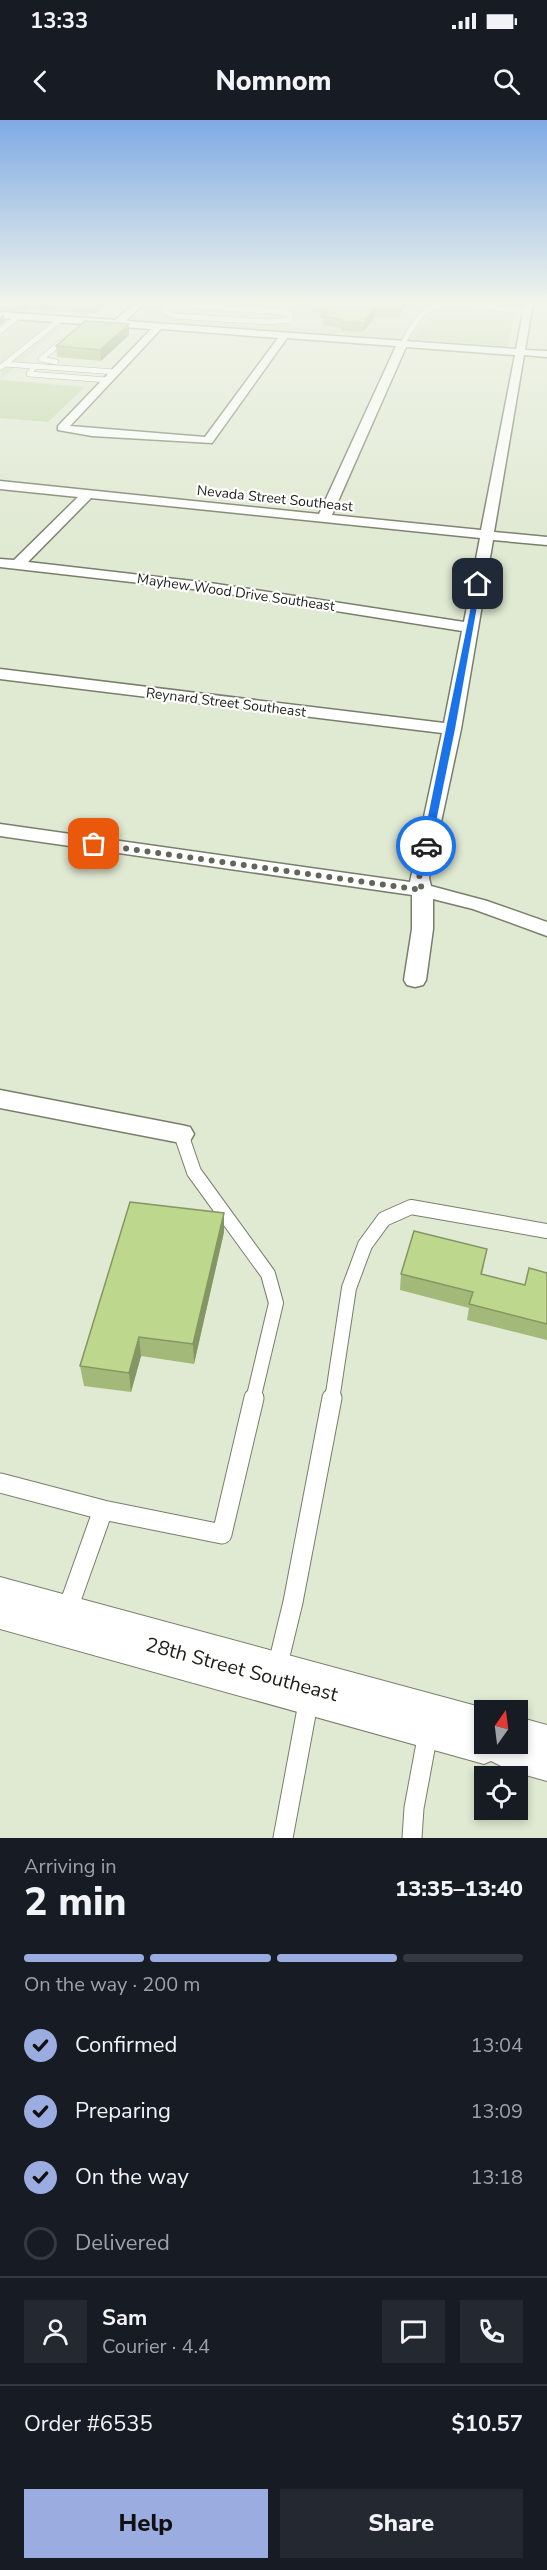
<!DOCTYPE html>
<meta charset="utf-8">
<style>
:root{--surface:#171b24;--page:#242831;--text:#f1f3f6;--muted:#9ea1a6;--line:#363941;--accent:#9bace0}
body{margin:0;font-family:"Nunito Sans",sans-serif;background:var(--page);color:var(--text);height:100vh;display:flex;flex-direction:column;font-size:22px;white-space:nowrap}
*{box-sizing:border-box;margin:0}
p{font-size:20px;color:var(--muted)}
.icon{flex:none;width:33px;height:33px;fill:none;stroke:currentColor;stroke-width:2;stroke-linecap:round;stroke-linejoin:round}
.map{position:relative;height:1718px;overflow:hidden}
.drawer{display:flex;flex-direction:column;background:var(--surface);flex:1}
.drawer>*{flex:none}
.needle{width:39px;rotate:14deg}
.fabs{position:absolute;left:474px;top:1580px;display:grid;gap:12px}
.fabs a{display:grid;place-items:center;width:54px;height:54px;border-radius:0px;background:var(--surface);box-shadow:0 3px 9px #0003;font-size:30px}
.pin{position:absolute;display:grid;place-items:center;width:51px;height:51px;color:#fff;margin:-26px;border-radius:12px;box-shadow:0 3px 9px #0006}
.courier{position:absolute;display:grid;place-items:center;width:60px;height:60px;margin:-30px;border:4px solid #1a73e8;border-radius:50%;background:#fff;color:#222;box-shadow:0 2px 8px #0007}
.summary em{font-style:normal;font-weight:800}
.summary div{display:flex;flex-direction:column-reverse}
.summary{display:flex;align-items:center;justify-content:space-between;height:102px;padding:0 24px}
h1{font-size:39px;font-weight:800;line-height:45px}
.bar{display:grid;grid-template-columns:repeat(4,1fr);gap:9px 6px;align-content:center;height:72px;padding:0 24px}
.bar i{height:8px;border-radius:4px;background:var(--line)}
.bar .selected{background:var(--accent)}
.bar p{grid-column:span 4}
.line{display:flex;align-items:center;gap:15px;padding:0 24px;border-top:2px solid var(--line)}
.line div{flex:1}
.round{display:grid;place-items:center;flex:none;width:63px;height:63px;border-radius:0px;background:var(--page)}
ol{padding:0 24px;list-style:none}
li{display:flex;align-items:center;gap:18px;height:66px}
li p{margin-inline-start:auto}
li .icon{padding:6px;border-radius:50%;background:var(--accent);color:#111;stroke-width:4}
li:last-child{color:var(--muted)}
li i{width:33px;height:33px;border:3px solid var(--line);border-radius:50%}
.primary-button{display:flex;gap:12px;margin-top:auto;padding:12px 24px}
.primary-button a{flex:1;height:69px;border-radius:0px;background:var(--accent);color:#111;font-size:24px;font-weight:800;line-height:69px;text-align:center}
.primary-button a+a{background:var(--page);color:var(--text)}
.status{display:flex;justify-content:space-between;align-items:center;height:42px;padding:0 30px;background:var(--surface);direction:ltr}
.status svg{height:16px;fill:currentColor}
header{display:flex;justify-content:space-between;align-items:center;height:78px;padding:0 24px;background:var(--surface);font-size:27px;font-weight:800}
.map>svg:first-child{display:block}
</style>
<div class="status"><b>13:33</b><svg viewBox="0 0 49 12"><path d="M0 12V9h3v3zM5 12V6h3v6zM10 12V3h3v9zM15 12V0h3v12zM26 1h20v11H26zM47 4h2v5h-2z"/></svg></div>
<header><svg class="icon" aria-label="back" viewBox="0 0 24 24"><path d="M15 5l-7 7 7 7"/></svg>Nomnom<svg class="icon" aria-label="search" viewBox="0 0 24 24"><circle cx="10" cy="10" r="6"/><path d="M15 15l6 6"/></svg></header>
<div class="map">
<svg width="547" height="1718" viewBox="0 0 547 1718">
<rect width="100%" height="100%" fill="#e0e9d2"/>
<path fill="#d3dec2" d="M0 182H44L28 193 74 196 1 259Z
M152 182H518L508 226 133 200Z"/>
<path fill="#c6d7ab" d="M442 190 513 193 507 226 414 219 431 194Z
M0 260 85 267 48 302 0 298Z"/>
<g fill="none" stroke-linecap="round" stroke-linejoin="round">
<defs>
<path id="service-far2" d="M141 183 282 192 291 195 289 200 269 202 174 196 164 191 171 185
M0 211 19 196
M402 224C409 214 414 201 424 193 446 177 501 189 527 192
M56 242 41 239 60 223
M4 244 116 252
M35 246 29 254 107 260
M1 247 61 199"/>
<path id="service-far1" d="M181 1014 194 1052 268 1154 276 1183 253 1280
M332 1280 349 1168 365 1125 384 1099 411 1087 547 1111"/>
<path id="service" d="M0 1363 103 1390 222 1414 254 1278
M67 1491 103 1390
M277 1548 293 1482 332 1278
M283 1718 309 1578
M412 1718 414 1688 428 1613"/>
<path id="minor" d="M137 182H146L126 201 516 229 525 182H533L525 230 547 231V237L524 235 494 412 547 417V425L493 420 461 609 429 758 431 766 487 781 547 802V816L473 789 433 779V809L426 860 423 865 415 867 407 865 404 860 412 809V775L0 716V704L410 762 442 613 0 559V549L444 603 462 511 210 471 0 447V439L14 440 78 377 0 369V361L319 394 396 226 287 218 212 323 92 316 58 310V306L151 209 0 198V192L115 200ZM161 209 278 218 205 317 70 306ZM406 227 515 235 481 410 332 395ZM91 378 480 418 464 502 210 463 28 442Z
M0 970 181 1005 190 1007 194 1014 190 1021 181 1023 0 988Z"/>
<path id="primary" d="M0 1457 484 1588 488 1590H484V1623H518V1597L547 1605V1661L511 1651 491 1641 484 1644 0 1509Z"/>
</defs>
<use href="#service-far2" stroke="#777f6b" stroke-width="6"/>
<use href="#service-far1" stroke="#777f6b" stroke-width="16"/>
<use href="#service" stroke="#777f6b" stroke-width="21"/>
<use href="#minor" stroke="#777f6b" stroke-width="3"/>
<use href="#primary" stroke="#777f6b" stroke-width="2"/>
<use href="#service-far2" stroke="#fff" stroke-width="5"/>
<use href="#service-far1" stroke="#fff" stroke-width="14"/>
<use href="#service" stroke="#fff" stroke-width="19"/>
<use href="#minor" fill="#fff" fill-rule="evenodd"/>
<use href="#primary" fill="#fff" fill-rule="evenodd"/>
</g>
<path fill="#a3b979" d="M0 182H109L95 194 28 189 21 191 0 190Z
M313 182H409L398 197H375L363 212 341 211V208L323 205V198H320V192L312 191Z
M129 215 101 241 57 237 56 226Z
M224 1112 194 1244 141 1236 131 1272 84 1266 80 1246Z
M484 1145 482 1154 525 1165 547 1153V1220L467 1200 469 1188 400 1170 401 1154Z"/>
<path fill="#849663" d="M27 182 28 189 21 191 20 184Z
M100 182H109L95 194 94 187Z
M403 182H409L398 197 399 188Z
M376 188 375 197 363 212 364 203Z
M4 194 5 201 0 205V197Z
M129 204V215L101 241 100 230Z
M224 1093V1112L194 1244 193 1224Z
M139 1217 141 1236 131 1272 129 1253Z"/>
<path fill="#bdd78d" stroke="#849663" stroke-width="1.5" d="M0 182H26L20 184 0 183Z
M33 182H100L94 187Z
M313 182H403L399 188H376L364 203 341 202 342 200 323 196 329 190 320 189 327 183Z
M85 201 129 204 100 230 56 226Z
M130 1082 224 1093 193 1224 139 1217 129 1253 80 1246Z
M414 1111 487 1129 481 1154 525 1165 529 1148 547 1153V1204L469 1184 473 1172 401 1154Z"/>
<linearGradient id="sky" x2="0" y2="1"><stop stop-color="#7faae4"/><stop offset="0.43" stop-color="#f1f5eb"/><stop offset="1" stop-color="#f1f5eb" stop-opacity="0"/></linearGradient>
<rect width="547" height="423" fill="url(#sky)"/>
<path fill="#1a73e8" d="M476 462 481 464 455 609 431 726 426 728 422 726Z"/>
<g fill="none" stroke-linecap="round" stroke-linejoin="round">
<path stroke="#616658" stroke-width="6" stroke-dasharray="0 10.8" d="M94 724 422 770 419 758 426 726"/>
</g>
<g text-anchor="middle" stroke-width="4.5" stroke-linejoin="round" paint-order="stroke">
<g font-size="14" fill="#1c1f17" stroke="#fff">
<text transform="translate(275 378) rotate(6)" y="5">Nevada Street Southeast</text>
<text transform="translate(236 472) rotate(8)" y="5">Mayhew Wood Drive Southeast</text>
<text transform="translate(226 582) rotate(7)" y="5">Reynard Street Southeast</text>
</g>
<g font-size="20" fill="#1c1f17" stroke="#fff">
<text transform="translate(242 1549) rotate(15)" y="7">28th Street Southeast</text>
</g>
</g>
</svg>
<div class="fabs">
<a><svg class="needle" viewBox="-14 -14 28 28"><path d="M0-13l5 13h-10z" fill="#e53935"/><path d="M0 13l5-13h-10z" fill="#9ea1a6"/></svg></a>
<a><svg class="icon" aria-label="locate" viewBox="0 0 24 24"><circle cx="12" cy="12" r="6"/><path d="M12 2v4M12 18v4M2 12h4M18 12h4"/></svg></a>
</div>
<div class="pin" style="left:94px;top:724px;background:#ea580c"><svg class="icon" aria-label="bag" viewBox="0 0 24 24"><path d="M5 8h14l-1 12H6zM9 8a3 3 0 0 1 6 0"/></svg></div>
<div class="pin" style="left:478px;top:464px;background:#1f2937"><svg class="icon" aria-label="home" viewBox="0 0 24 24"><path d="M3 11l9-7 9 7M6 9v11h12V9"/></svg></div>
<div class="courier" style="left:426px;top:726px"><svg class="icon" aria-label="car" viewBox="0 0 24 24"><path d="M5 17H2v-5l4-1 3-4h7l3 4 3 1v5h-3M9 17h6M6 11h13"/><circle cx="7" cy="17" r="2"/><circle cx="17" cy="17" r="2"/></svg></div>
</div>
<section class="drawer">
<div class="summary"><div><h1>2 min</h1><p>Arriving in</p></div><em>13:35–13:40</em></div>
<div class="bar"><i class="selected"></i><i class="selected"></i><i class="selected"></i><i></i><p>On the way · 200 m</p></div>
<ol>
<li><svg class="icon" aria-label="check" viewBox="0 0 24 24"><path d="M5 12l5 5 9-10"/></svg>Confirmed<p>13:04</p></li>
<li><svg class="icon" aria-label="check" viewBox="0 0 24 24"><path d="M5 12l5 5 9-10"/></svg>Preparing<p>13:09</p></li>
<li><svg class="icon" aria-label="check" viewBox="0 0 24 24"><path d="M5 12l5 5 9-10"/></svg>On the way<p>13:18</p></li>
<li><i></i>Delivered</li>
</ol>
<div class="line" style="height:108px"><a class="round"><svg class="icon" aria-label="person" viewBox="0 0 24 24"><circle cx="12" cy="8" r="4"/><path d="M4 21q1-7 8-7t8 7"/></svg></a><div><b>Sam</b><p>Courier · 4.4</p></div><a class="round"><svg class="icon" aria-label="chat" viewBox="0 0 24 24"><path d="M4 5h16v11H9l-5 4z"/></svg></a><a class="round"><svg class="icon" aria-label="phone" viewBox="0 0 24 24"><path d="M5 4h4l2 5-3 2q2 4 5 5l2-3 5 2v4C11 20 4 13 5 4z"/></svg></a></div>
<div class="line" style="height:78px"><div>Order #6535</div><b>$10.57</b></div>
<div class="primary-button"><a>Help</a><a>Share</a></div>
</section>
